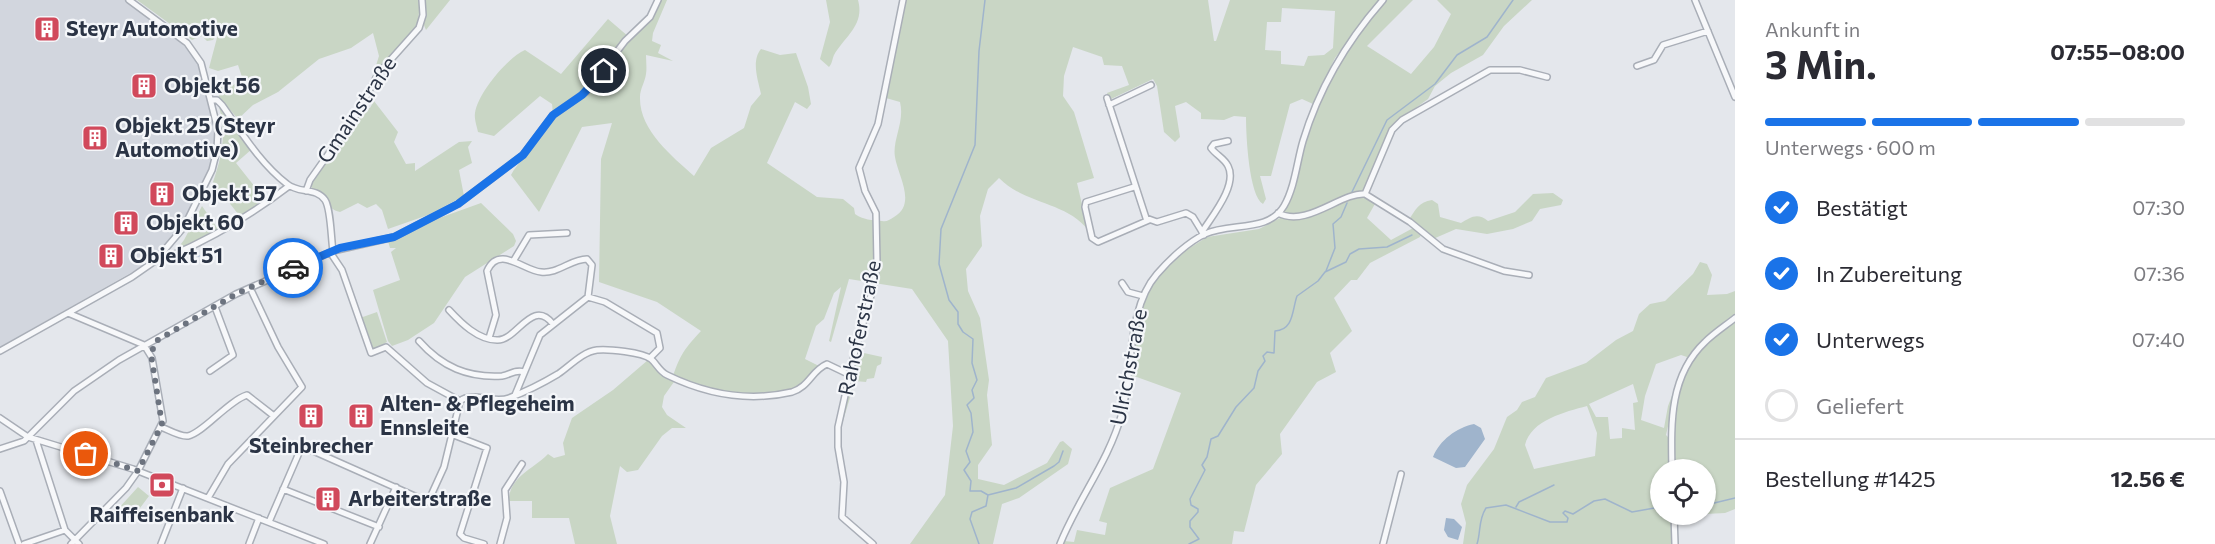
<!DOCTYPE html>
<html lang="de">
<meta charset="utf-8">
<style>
:root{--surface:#fff;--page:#f2f2f3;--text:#2b2b33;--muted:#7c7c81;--line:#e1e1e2;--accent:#1a73e8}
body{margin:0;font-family:Commissioner,sans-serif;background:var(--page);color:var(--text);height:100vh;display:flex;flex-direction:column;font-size:22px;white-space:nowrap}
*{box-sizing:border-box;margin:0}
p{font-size:20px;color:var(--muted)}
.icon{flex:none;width:33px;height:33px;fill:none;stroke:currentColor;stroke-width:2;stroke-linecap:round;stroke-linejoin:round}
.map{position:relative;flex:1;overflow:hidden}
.drawer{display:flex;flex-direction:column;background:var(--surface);width:480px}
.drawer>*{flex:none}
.controls{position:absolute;left:1650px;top:459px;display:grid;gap:12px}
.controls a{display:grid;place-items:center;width:66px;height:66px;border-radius:50%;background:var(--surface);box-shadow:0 2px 4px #0004;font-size:30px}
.pin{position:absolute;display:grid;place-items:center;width:51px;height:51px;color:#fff;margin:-26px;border:3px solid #fff;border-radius:50%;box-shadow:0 2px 6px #0007}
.courier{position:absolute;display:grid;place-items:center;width:60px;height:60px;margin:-30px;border:4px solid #1a73e8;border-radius:50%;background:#fff;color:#222;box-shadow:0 2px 8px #0007}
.head em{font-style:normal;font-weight:700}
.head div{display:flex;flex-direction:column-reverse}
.head{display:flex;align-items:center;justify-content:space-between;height:102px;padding:0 30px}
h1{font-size:39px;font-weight:700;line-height:45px}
.bar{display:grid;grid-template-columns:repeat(4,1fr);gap:9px 6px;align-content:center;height:72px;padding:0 30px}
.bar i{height:8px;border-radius:4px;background:var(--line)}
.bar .active{background:var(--accent)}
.bar p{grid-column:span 4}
.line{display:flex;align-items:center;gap:15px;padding:0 30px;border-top:2px solid var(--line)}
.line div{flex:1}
ol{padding:0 30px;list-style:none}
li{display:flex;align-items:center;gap:18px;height:66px}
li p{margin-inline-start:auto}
li .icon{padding:6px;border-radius:50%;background:var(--accent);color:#fff;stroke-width:4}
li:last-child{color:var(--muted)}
li i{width:33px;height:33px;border:3px solid var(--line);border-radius:50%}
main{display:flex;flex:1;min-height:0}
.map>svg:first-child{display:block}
</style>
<main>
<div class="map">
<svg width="1735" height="544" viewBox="0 0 1735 544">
<rect width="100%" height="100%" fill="#e4e7ec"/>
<path fill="#d2d6de" d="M0 0H126L179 41 193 55 202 74 215 122 216 136 209 170 193 206 165 247 148 263 0 347Z"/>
<path fill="#c9d6c5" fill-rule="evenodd" d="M137 0H420L418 25 372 78 379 56 373 33 351 48 319 59 278 92 253 105 238 119 219 97 218 87 233 85 243 80 238 65 218 71 209 68 218 34 213 40 207 41 202 36 192 40Z
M425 0H450L426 30 423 23Z
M660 0H667L653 33 652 41 661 45 658 53 673 61 646 55C646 61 647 68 646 74 645 82 640 89 640 97 639 130 672 156 694 176L711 148 744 128 751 106 761 94C758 80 751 61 761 49L780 55 796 53 808 87 811 104 807 109 795 102 767 163 817 197 843 199 854 208 855 214C863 220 872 220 882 221 887 222 889 220 894 217 917 204 898 176 895 157 892 140 905 122 900 102L886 98 904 0H1208L1214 41H1216L1230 0H1379L1335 58 1313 104 1302 99 1290 104 1271 176H1260L1266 199 1263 204C1249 196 1246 136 1246 117L1234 116 1224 120 1201 119V113L1186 102 1175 106 1180 137 1175 142 1164 132 1157 86 1153 79 1109 100 1107 93 1129 85 1122 66 1104 65 1102 57 1073 47 1064 76 1063 96 1074 112 1094 178 1077 183 1088 230C1067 202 1024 204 999 178L988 189 980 216 982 246 966 269 968 291 980 318 989 380 987 395 992 445 978 465V479L1004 485 1047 463 1060 442 1063 441 1072 449 1068 464 1019 498 1002 504 993 544H910L945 495 953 426 948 341 912 289 849 279 831 342 829 341 841 287 834 293 824 319 816 326 805 359 819 366 798 388 755 398 721 396 720 393 673 376C680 355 685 348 701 331L657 302 599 282 601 159 612 123 582 127 539 212 511 175C523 153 557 132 552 104L540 96 494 136 478 132C477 127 474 119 475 113 478 93 507 58 525 50L561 74 608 19 629 37ZM1282 8 1335 11 1333 48 1324 55 1308 56 1304 66 1281 64V51L1265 50 1267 22H1281Z
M826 0H858C865 25 845 36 834 55 832 60 832 64 829 67L820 59 830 22Z
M1386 0H1413L1367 46 1411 74 1434 47 1451 14 1437 0H1532L1504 26 1483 55 1451 73 1435 86 1428 99 1395 123 1365 192 1376 202 1367 218 1391 240 1415 227 1421 234 1420 237 1370 263 1357 280H1351L1334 298 1352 331 1330 353 1336 372 1317 382 1280 434 1282 454 1256 485 1244 532 1234 531 1232 544H1062L1064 541 1074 542 1077 530 1105 535 1107 523 1099 521 1110 488 1153 469 1181 393 1134 376 1131 380 1139 317 1150 286 1157 278 1185 251 1207 237 1259 229 1282 217C1284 207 1290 197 1292 187 1312 111 1336 61 1386 0Z
M374 101 398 132 394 142 406 164 415 163V171L459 142 472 141 468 147 472 163 459 170 464 196 428 215 388 229 382 210 376 204 367 208 358 203 340 212C326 209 324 195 312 188L311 182 364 109 370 108Z
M221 105 252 149 236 163 267 202 242 219 213 182C222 156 227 133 219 107Z
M1553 193 1563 200 1561 205 1540 209 1532 221 1513 229 1487 234 1456 229 1433 239 1409 220C1415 210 1419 202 1432 200L1438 204 1440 217 1461 223C1470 218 1477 212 1488 221L1515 212 1533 194Z
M481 203 513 234 516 241 514 246 465 277 434 323 408 340 392 346 388 341 373 290 400 280 391 252 396 248H390L388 241 420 225Z
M202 206 220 232 174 253 184 240Z
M1700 262 1707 264 1712 275 1707 295 1727 294 1735 291V316L1701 343 1676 391 1666 435 1670 439 1671 469 1660 470V514L1675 515 1676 544H1463L1466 523 1461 504 1467 485 1494 449 1507 417 1517 410 1522 402 1535 397 1546 378 1586 363 1616 340 1633 331 1639 314 1650 304 1665 301 1693 274ZM1681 355 1687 357 1668 406 1664 428 1641 420 1645 396 1656 364ZM1633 384 1638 402 1633 403 1635 430 1622 428V438L1610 439 1608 417H1596L1589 404ZM1587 406 1597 433 1595 456 1534 469 1525 445C1531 420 1565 412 1587 406Z
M377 312 387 342 372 350 360 318Z
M1735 320V509L1725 513 1706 514V470H1674C1672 425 1672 382 1703 347 1712 336 1725 328 1735 320Z
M864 353 882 357 881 364 877 366 874 378 867 379 866 382 855 381 840 431 856 356Z
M648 360 676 379 664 396 662 407 667 415 686 428H672L662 436 638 470 627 472 620 466 610 516 617 544H575L569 518H532V501H509C509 477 532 470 548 454L554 458 565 455 563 443 572 418 613 390Z
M138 487 149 496 131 520 118 509Z"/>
<path fill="#9fb4cc" d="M1474 424 1481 428 1485 439 1465 467 1456 468 1433 457C1440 440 1456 428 1474 424Z
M1446 518 1454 519 1462 527 1458 540 1448 537 1444 530Z"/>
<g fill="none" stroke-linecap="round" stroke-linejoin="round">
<path stroke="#9fb4cc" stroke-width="1.5" d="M985 0 979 51 975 145 941 229 939 264 949 300 958 312V324L963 332 973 339 972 363 977 380 972 390 974 398 967 405 971 413 973 432 966 451 970 462 964 470 971 481 970 491H981L988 495
M1351 194 1387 120 1435 84 1457 55 1487 37 1513 0
M187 252 193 256H199
M1326 271 1335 248 1333 224 1341 217 1347 203
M1706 505 1735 498
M1516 507 1519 502 1554 485
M979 544 970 519 972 512 986 506 988 495 1016 488 1054 466 1059 462 1063 451
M1189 544 1199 539 1190 527V521L1198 512V509L1191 505 1190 499 1205 470 1202 465 1207 457 1211 439 1218 436 1236 407 1254 388 1258 371 1265 361 1263 356 1267 352 1274 353 1275 331C1294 330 1292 310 1297 296L1318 281 1325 272 1346 262 1350 254 1359 249 1387 247 1412 235
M1477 544C1481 532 1478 520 1486 508L1506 505 1550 522H1567L1568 518 1563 513 1565 511 1573 514 1594 501 1605 499 1632 512 1660 507"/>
<defs>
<path id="minor" d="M1695 0 1735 97
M1637 66 1654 60 1663 45 1708 31
M1107 98 1146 218 1157 222 1186 213 1193 217 1204 235
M212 100H217L222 105C242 133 260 163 287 184 299 194 316 187 325 200 331 209 331 239 333 251
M1109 105 1151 85
M1134 187 1086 202 1085 207 1092 238 1098 242 1149 220
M306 191 310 180 358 112 378 74 419 28 423 15 422 0
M1365 194 1392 130 1402 120 1490 70H1520L1547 77
M1278 213C1307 228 1341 192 1365 194L1410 222 1443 249 1504 271 1529 275
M1202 232C1212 216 1238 185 1228 166 1224 158 1216 155 1211 148L1214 144 1228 141
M330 252 342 270 371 353 386 347 427 383 460 401
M162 255 168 257C213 238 251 215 289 186
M514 260 529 235 567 233
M1122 283 1128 292 1143 296
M449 310C461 323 478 340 497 340 517 341 532 297 553 324
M68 313 144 345 152 358 163 421 138 471 126 488 71 544
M489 338 496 315 487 271C499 244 524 271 541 272 558 274 571 259 587 259L592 265 588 297
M419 341C442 367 468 378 502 376 510 375 515 369 524 372
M0 351 132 277 155 261 184 227 212 170 217 150 218 130 201 63 187 43 129 0
M210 371 233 355 215 307
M515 395 540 335 588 297 605 302 657 333 660 348 650 358
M0 418 28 437 133 469 324 544
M161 427C169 430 180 437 188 436 203 433 228 401 247 395L274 416
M451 434 487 448 460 534 464 538 484 544
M36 440 65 530 79 544
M0 449 24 441 74 391 119 360 236 294 333 251 394 237 458 204 523 155 553 115 586 92 625 41 650 17 658 0
M1672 470C1671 424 1669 376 1705 342 1714 333 1725 326 1735 318
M283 489 379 527
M0 491 19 544
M208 498 228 464 302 387 278 347 252 292
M1674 514 1675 544
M269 522 302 446 428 502 444 467 460 401C473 391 493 404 509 398 525 392 543 383 558 374 570 366 582 352 597 350 608 349 642 352 651 359 657 364 659 371 667 375 706 394 749 402 792 392 809 387 812 370 827 364L850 375
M24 544 65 530
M161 544 183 488
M249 544 259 518
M370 544 396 487
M500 544 507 518 505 490 522 464
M873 544 842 517 844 482 838 447V427L855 351 874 285 877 263 876 213 865 191 859 168 878 124 903 0
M1060 544C1078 499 1109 461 1122 413 1133 371 1127 308 1157 274 1169 260 1188 242 1205 234 1230 222 1268 233 1284 206 1295 187 1297 161 1303 141 1319 88 1347 41 1383 0
M1383 544 1401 474"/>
</defs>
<use href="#minor" stroke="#a9aeb7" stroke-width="8"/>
<use href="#minor" stroke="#f7f8fa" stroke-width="5"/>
</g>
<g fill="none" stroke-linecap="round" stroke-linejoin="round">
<path stroke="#6c737f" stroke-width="6" stroke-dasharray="0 10.8" d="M86 454 138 471 162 424 151 354 156 341 236 294 293 268"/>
<path stroke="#1a73e8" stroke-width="8" d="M293 268 340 248 394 237 458 204 523 155 553 115 582 95 604 71"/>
</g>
<defs>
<symbol id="building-square" viewBox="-11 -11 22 22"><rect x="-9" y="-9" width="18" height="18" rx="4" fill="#d1495b" stroke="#f4f6f9"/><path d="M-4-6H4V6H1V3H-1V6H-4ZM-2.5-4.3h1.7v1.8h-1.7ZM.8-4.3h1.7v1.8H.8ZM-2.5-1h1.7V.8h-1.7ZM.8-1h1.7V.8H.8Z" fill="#fff"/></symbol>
<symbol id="bank-square" viewBox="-11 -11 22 22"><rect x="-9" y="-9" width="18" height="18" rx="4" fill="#d1495b" stroke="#f4f6f9"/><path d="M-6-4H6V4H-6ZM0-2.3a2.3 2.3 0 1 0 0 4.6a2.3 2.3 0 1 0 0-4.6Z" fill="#fff"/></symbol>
</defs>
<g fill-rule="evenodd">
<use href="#building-square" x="32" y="14" width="30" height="30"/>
<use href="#building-square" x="129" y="71" width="30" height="30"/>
<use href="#building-square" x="80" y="123" width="30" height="30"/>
<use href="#building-square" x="147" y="179" width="30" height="30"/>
<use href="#building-square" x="111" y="208" width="30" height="30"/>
<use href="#building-square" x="96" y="241" width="30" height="30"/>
<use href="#building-square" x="296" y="401" width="30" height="30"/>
<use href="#building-square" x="346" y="401" width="30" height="30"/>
<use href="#bank-square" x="147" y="470" width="30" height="30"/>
<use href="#building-square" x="313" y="484" width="30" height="30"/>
</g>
<g text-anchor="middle" stroke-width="4.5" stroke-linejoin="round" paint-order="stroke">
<g font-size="21" font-weight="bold" fill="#2b3445" stroke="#f4f6f9" text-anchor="start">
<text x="66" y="36">Steyr Automotive</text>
<text x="164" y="93">Objekt 56</text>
<text x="115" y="133">Objekt 25 (Steyr<tspan x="115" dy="24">Automotive)</tspan></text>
<text x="182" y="201">Objekt 57</text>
<text x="146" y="230">Objekt 60</text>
<text x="130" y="263">Objekt 51</text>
<text x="380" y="411">Alten- &amp; Pflegeheim<tspan x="380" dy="24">Ennsleite</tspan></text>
<text x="311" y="453" text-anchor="middle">Steinbrecher</text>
<text x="348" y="506">Arbeiterstraße</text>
<text x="162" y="522" text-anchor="middle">Raiffeisenbank</text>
</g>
<g font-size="21" fill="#2b3445" stroke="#f4f6f9">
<text transform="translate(357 110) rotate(-56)" y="7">Gmainstraße</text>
<text transform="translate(860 328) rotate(-78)" y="7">Rahoferstraße</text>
<text transform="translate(1129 367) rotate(-79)" y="7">Ulrichstraße</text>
</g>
</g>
</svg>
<div class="controls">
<a><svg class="icon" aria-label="locate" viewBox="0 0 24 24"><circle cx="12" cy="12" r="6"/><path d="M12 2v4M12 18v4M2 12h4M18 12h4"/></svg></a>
</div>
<div class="pin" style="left:86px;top:454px;background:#ea580c"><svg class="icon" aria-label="bag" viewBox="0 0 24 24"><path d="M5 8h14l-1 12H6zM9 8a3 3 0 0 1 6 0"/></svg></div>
<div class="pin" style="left:604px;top:71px;background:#1f2937"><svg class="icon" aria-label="home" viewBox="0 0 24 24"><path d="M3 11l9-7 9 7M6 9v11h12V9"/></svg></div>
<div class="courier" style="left:293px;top:268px"><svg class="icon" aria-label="car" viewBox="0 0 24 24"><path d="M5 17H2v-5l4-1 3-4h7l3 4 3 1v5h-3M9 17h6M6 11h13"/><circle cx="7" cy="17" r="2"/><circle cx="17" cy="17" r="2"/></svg></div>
</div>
<section class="drawer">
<div class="head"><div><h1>3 Min.</h1><p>Ankunft in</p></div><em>07:55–08:00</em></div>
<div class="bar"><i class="active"></i><i class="active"></i><i class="active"></i><i></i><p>Unterwegs · 600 m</p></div>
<ol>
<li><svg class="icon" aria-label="check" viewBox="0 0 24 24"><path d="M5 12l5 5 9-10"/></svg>Bestätigt<p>07:30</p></li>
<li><svg class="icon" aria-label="check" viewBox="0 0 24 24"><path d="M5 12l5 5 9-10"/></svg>In Zubereitung<p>07:36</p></li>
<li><svg class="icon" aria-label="check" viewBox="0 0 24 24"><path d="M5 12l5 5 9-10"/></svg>Unterwegs<p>07:40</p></li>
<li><i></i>Geliefert</li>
</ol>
<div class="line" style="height:78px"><div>Bestellung #1425</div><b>12.56 €</b></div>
</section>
</main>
